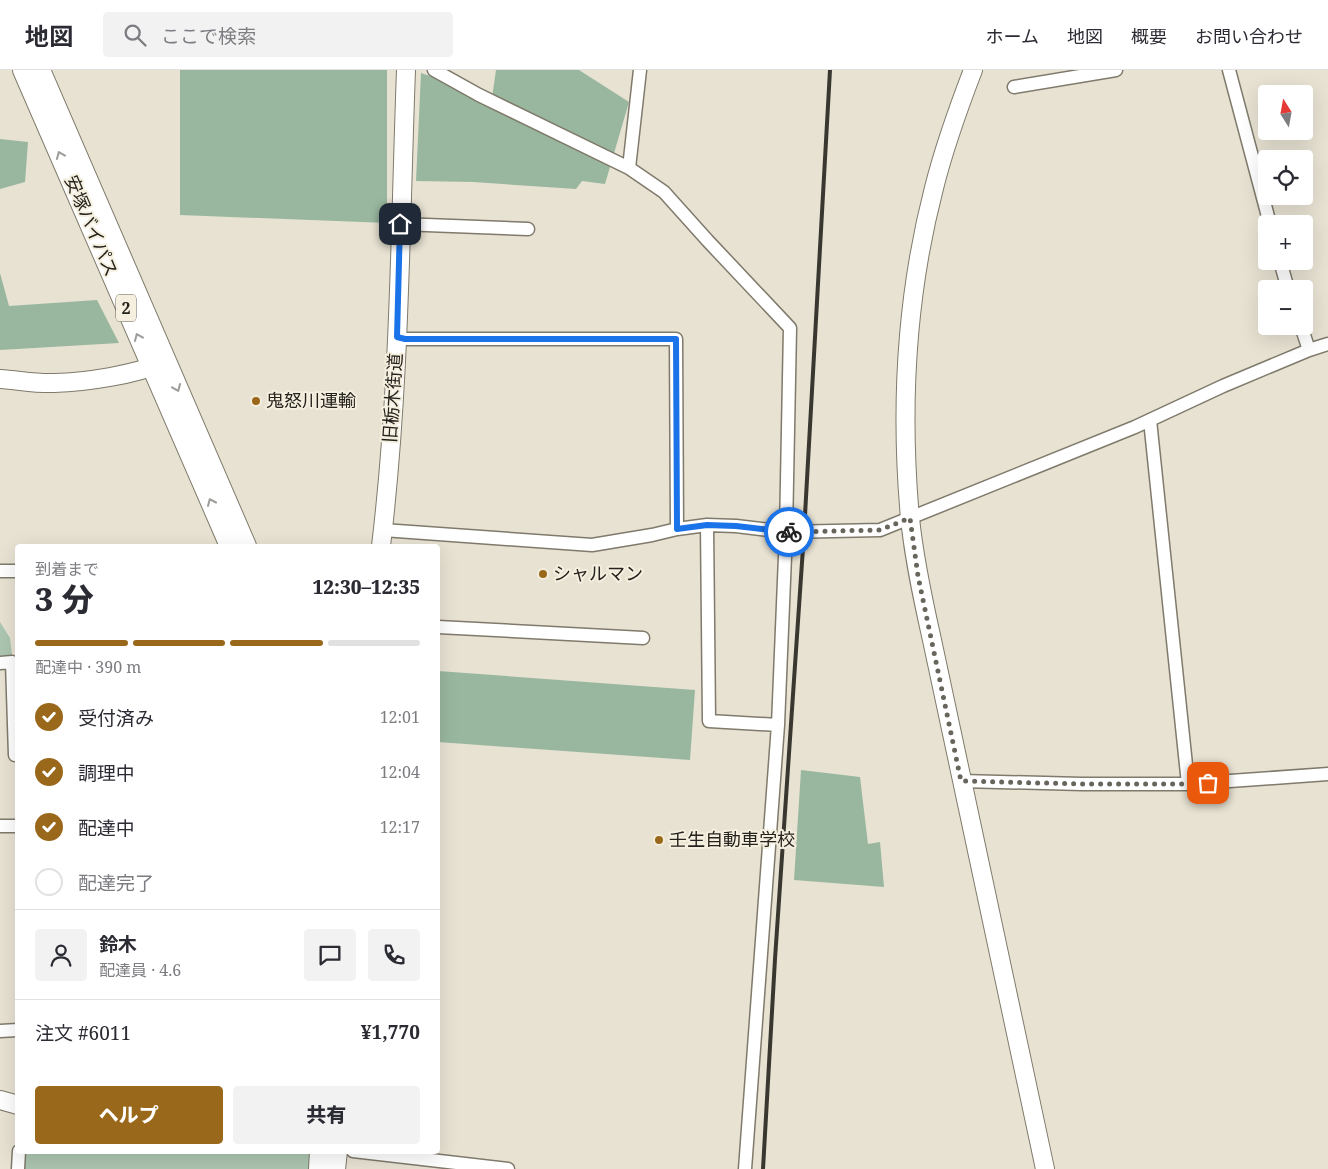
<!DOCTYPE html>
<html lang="ja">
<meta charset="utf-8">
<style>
:root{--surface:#fff;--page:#f2f2f3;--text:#2b2b33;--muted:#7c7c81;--line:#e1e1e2;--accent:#99681a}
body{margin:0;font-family:"Noto Serif","Noto Sans JP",serif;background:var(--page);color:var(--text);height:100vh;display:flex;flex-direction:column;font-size:19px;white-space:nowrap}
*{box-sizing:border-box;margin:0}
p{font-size:16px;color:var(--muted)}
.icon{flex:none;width:28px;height:28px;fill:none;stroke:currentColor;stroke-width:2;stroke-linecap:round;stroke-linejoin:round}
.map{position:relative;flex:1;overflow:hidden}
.drawer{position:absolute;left:15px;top:474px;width:425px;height:610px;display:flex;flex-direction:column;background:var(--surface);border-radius:5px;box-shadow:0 5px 20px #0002}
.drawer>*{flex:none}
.needle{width:32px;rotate:349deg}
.fabs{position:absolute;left:1258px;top:15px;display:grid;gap:10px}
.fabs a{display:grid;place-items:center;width:55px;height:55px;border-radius:5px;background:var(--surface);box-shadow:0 5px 20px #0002;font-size:25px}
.pin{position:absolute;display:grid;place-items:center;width:42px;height:42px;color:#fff;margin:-21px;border-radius:10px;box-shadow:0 2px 8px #0006}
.courier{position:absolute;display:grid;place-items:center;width:50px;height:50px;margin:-25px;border:4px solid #1a73e8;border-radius:50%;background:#fff;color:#222;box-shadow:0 1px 6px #0007}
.overview em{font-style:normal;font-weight:800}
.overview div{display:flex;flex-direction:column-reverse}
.overview{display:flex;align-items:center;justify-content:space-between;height:85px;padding:0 20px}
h1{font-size:32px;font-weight:800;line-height:38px}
.bar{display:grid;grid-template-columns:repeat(4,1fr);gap:8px 5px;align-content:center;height:60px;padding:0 20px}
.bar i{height:6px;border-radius:4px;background:var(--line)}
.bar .current{background:var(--accent)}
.bar p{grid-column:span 4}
.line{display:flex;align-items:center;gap:12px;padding:0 20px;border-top:1px solid var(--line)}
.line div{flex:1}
.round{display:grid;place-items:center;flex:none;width:52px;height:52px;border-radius:5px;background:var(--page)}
ol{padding:0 20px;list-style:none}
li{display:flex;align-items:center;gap:15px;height:55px}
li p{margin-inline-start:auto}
li .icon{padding:5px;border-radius:50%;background:var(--accent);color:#fff;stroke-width:4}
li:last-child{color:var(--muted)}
li i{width:28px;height:28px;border:2px solid var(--line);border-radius:50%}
.action{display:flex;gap:10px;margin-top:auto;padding:10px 20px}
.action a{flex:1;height:58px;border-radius:5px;background:var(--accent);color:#fff;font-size:20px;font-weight:800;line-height:58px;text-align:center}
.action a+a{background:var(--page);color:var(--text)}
header{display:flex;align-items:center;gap:30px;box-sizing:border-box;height:70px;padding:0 25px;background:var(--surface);border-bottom:1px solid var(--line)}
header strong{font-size:24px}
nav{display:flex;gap:28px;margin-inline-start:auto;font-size:18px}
.search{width:350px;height:45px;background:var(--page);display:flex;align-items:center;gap:12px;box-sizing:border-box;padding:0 18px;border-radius:5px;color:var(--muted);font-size:19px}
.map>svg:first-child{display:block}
</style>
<header>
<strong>地図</strong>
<div class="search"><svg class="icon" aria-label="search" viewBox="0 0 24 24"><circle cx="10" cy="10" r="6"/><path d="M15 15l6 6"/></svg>ここで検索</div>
<nav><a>ホーム</a><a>地図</a><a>概要</a><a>お問い合わせ</a></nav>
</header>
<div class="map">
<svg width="1328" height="1099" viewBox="0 0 1328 1099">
<rect width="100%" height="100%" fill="#e7e2d2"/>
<path fill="#acc6b1" d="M0 552 10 568 12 585 0 586Z
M20 1081H320L318 1099H20Z"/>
<path fill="#99b79f" d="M180 0H387V153L180 145Z
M496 0H579L629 32 605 114 582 111 576 119 473 112 416 111 421 3 492 28Z
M0 69 28 72 25 112 0 119Z
M0 203 9 236 97 230 119 273 0 280Z
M438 601 695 620 690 690 438 672Z
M801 700 860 707 868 774 880 772 884 817 794 810Z"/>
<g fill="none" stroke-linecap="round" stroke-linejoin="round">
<defs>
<path id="street" d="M434 0 479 25 629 98 664 122 708 171 790 258 786 462 778 655 745 1099
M1229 0 1270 154
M1014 17 1116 0
M629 98 640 0
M401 154 528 159
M1280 191 1288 219
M1301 256 1309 280
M397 267 405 269H676L677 459
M1150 350 1188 714
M707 455 709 651 778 655
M383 460 592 475 652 465 677 459 707 455 736 456 786 462 880 460 1135 357 1223 316 1309 280 1328 274
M0 501H18
M438 557 643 568
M0 593 12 592 15 685
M961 711 1082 714H1188L1328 704
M0 756H18
M0 961 18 960
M353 1081 508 1099
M18 1099 19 1081"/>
<path id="secondary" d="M973 0C958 39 944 78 934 118 906 226 900 337 910 448 914 489 923 530 932 570L1045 1099
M0 309C18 310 36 314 54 313 87 312 134 305 164 292
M381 476C400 318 400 159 406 0
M0 1030 18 1035"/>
<path id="primary" d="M23 0 230 476
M40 0 246 476
M319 1099 320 1081
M335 1099 337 1081"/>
</defs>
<use href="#street" stroke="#7f7a6b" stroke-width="15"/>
<use href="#secondary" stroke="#7f7a6b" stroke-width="20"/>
<use href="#primary" stroke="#7f7a6b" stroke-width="22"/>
<use href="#street" stroke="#fff" stroke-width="12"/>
<use href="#secondary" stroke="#fff" stroke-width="18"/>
<use href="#primary" stroke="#fff" stroke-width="20"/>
<path stroke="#3a3730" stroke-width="4" d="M763 1099 775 889 804 463 830 0"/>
</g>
<defs><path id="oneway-chevron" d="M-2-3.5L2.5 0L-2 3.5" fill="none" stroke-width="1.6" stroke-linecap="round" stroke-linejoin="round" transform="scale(1.25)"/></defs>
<g stroke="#9c9c99">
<use href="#oneway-chevron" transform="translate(60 85) rotate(-113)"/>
<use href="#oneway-chevron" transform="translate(138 267) rotate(-113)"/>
<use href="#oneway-chevron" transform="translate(177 318) rotate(67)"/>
<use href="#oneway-chevron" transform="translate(211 432) rotate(-114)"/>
</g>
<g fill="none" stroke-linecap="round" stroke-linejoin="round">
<path stroke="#68655c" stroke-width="5" stroke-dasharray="0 9" d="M789 462 880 460 910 448 918 506 961 711 1082 714H1188L1208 713"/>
<path stroke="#1a73e8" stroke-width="6" d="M400 154 397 267 405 269H676L677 459 707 455 736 456 789 462"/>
</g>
<g fill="#99681a" stroke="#f4efdf" stroke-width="2">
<circle cx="256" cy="331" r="5"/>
<circle cx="543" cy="504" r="5"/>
<circle cx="659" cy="770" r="5"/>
</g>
<g text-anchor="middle" stroke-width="4" stroke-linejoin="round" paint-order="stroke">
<rect fill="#f4efdf" stroke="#626056" stroke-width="1" x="116" y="224.5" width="20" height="27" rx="4"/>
<g font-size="16" font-weight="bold" fill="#24221c">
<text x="126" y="244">2</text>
</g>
<g font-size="18" fill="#24221c" stroke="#f4efdf">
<text transform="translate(91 156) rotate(67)" y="6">安塚バイパス</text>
<text transform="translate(393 328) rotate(-86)" y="6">旧栃木街道</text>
</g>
<g font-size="18" fill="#24221c" stroke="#f4efdf" text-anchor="start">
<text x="266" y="337">鬼怒川運輸</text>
<text x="553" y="510">シャルマン</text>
<text x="669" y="776">壬生自動車学校</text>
</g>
</g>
</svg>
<div class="fabs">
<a><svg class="needle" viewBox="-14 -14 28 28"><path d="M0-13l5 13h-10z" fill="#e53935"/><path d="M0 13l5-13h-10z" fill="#7c7c81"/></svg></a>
<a><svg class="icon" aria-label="locate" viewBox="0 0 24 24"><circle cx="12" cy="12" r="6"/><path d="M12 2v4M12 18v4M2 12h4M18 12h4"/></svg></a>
<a>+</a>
<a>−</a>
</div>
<div class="pin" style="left:1208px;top:713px;background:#ea580c"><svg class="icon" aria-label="bag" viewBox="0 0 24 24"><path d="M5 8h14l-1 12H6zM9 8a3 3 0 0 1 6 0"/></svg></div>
<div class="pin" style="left:400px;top:154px;background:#1f2937"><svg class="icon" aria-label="home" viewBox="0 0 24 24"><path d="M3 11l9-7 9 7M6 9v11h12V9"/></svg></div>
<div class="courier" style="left:789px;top:462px"><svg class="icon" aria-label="bike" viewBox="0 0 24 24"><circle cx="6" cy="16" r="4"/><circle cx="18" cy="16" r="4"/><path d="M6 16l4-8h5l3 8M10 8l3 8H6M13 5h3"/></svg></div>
<section class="drawer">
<div class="overview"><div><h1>3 分</h1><p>到着まで</p></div><em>12:30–12:35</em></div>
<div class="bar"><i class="current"></i><i class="current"></i><i class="current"></i><i></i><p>配達中 · 390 m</p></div>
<ol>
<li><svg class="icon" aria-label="check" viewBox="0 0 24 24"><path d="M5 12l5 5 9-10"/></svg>受付済み<p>12:01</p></li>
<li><svg class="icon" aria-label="check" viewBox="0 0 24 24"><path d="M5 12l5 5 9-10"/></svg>調理中<p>12:04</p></li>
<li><svg class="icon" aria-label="check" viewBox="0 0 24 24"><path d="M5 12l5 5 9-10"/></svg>配達中<p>12:17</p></li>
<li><i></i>配達完了</li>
</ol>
<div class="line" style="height:90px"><a class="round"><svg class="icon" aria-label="person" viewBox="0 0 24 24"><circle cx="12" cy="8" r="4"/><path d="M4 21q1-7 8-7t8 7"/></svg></a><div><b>鈴木</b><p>配達員 · 4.6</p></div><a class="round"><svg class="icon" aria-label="chat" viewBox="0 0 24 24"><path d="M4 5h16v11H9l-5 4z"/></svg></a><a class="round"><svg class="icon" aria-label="phone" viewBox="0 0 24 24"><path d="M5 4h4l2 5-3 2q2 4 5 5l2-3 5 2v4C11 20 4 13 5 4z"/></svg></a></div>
<div class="line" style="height:65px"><div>注文 #6011</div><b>¥1,770</b></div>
<div class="action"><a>ヘルプ</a><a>共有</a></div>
</section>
</div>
